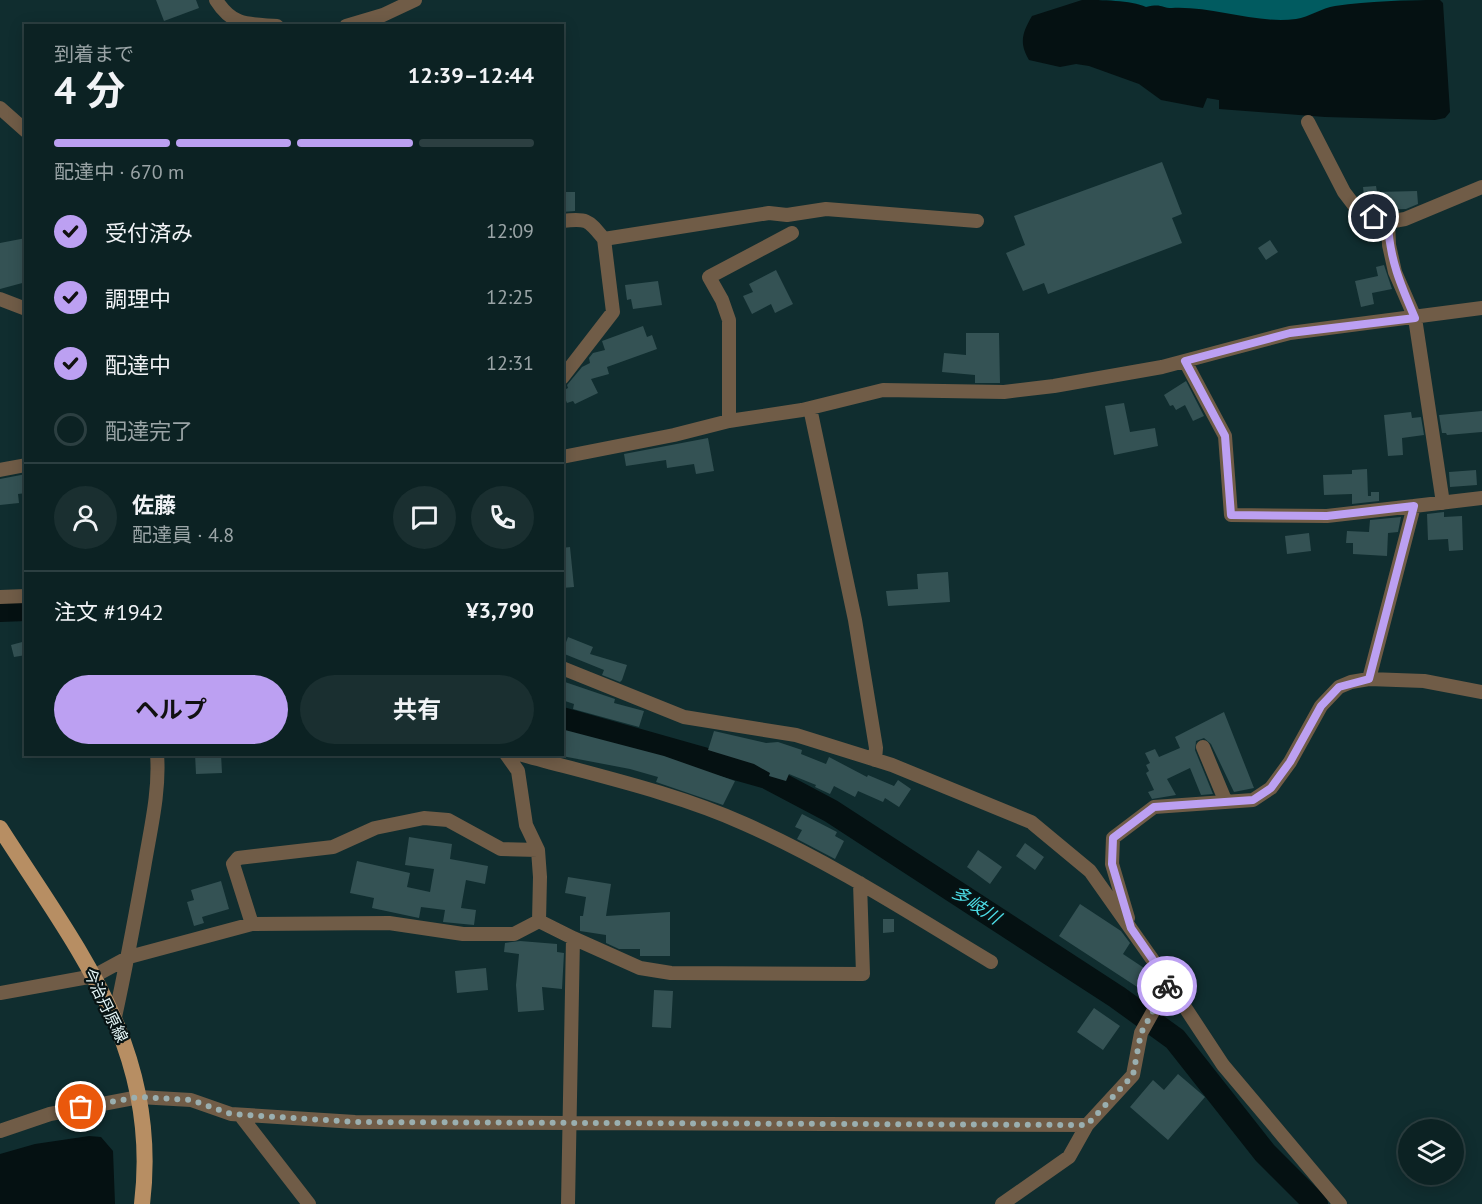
<!DOCTYPE html>
<html lang="ja">
<meta charset="utf-8">
<style>
:root{--surface:#0c2223;--page:#1a2f30;--text:#f1f3f6;--muted:#9aa4a6;--line:#2c3f41;--accent:#bca0f2}
body{margin:0;font-family:"PT Sans","Noto Sans JP",sans-serif;background:var(--page);color:var(--text);height:100vh;display:flex;flex-direction:column;font-size:22px;white-space:nowrap}
*{box-sizing:border-box;margin:0}
p{font-size:20px;color:var(--muted)}
.icon{flex:none;width:33px;height:33px;fill:none;stroke:currentColor;stroke-width:2;stroke-linecap:round;stroke-linejoin:round}
.map{position:relative;flex:1;overflow:hidden}
.details{position:absolute;left:24px;top:24px;width:540px;height:732px;display:flex;flex-direction:column;background:var(--surface);border-radius:0px;box-shadow:0 3px 15px #0003,0 0 0 2px var(--line)}
.details>*{flex:none}
.tools{position:absolute;left:1398px;top:1119px;display:grid;gap:12px}
.tools a{display:grid;place-items:center;width:66px;height:66px;border-radius:50%;background:var(--surface);box-shadow:0 3px 15px #0003,0 0 0 2px var(--line);font-size:30px}
.pin{position:absolute;display:grid;place-items:center;width:51px;height:51px;color:#fff;margin:-26px;border:3px solid #fff;border-radius:50%;box-shadow:0 2px 6px #0007}
.courier{position:absolute;display:grid;place-items:center;width:60px;height:60px;margin:-30px;border:4px solid #bca0f2;border-radius:50%;background:#fff;color:#222;box-shadow:0 2px 8px #0007}
.head em{font-style:normal;font-weight:700}
.head div{display:flex;flex-direction:column-reverse}
.head{display:flex;align-items:center;justify-content:space-between;height:102px;padding:0 30px}
h1{font-size:39px;font-weight:700;line-height:45px}
.bar{display:grid;grid-template-columns:repeat(4,1fr);gap:9px 6px;align-content:center;height:72px;padding:0 30px}
.bar i{height:8px;border-radius:4px;background:var(--line)}
.bar .selected{background:var(--accent)}
.bar p{grid-column:span 4}
.line{display:flex;align-items:center;gap:15px;padding:0 30px;border-top:2px solid var(--line)}
.line div{flex:1}
.round{display:grid;place-items:center;flex:none;width:63px;height:63px;border-radius:32px;background:var(--page)}
ol{padding:0 30px;list-style:none}
li{display:flex;align-items:center;gap:18px;height:66px}
li p{margin-inline-start:auto}
li .icon{padding:6px;border-radius:50%;background:var(--accent);color:#111;stroke-width:4}
li:last-child{color:var(--muted)}
li i{width:33px;height:33px;border:3px solid var(--line);border-radius:50%}
.button{display:flex;gap:12px;margin-top:auto;padding:12px 30px}
.button a{flex:1;height:69px;border-radius:36px;background:var(--accent);color:#111;font-size:24px;font-weight:700;line-height:69px;text-align:center}
.button a+a{background:var(--page);color:var(--text)}
.map>svg:first-child{display:block}
</style>
<div class="map">
<svg width="1482" height="1204" viewBox="0 0 1482 1204">
<rect width="100%" height="100%" fill="#102d2f"/>
<path fill="#015b60" d="M1085 0H1429L1291 35Z"/>
<path fill="#051112" d="M1082 0C1101 0 1131 0 1146 7 1162 3 1161 8 1172 8 1213 6 1254 24 1296 19 1309 17 1322 8 1335 6 1370 1 1404 0 1440 0L1443 3 1450 112 1445 118 1435 120 1325 117 1219 109V100L1207 98 1203 108 1161 100 1139 84 1089 66 1076 64 1060 67 1029 60C1019 43 1022 33 1032 16Z
M89 1136 101 1137 113 1151 115 1204H0V1154L35 1144Z"/>
<g fill="none" stroke-linecap="round" stroke-linejoin="round">
<path stroke="#051112" stroke-width="24" d="M0 610 26 609
M562 719 767 777 831 811 1117 997 1175 1039 1265 1153 1316 1204"/>
</g>
<path fill="#345254" d="M156 0H196L199 8 164 21Z
M1162 162 1182 214 1172 218 1182 243 1048 294 1044 283 1023 291 1006 253 1025 245 1014 216Z
M1376 186 1377 192 1417 191 1418 204 1406 209 1379 210 1365 205 1363 187Z
M562 192H575V211L562 212Z
M26 238V282L0 289V243Z
M1270 240 1278 252 1266 260 1258 248Z
M1384 265 1392 289 1372 293 1374 304 1361 307 1355 281 1378 276 1376 267Z
M776 270 793 304 775 313 771 304 752 314 743 296 753 292 749 284Z
M658 281 662 305 633 309 631 299 627 300 625 285Z
M643 326 647 337 652 335 657 349 607 367 609 374 591 379 598 393 575 404 573 401 567 403 562 391 568 388 567 385 582 367 590 363 589 358 593 353 605 350 602 341Z
M966 333H999L1000 383H975V375L942 372 944 353 966 355Z
M1186 381 1204 416 1193 421 1185 405 1176 410 1173 405 1170 406 1164 395Z
M1124 403 1130 432 1155 428 1158 446 1114 455 1105 406Z
M1482 411V432L1447 435 1446 433H1442L1439 415Z
M1411 412 1412 418 1421 417 1424 435 1402 438 1403 455 1388 456 1384 415Z
M708 438 714 471 696 474 694 464 667 468 666 460 626 466 624 454Z
M1367 469 1368 496H1371V492H1379V501L1352 504V494L1324 495 1323 475 1352 474V470Z
M1476 470 1477 485 1450 487 1449 472Z
M26 474V493L18 494 19 503 0 505V479Z
M1444 512V517L1462 516 1463 550 1449 551 1448 539 1428 540 1427 514Z
M1401 517 1398 532 1388 533 1387 556 1353 554V543H1346L1347 531 1369 532 1370 520Z
M1309 533 1311 551 1287 554 1285 536Z
M570 547 574 587 562 588V548Z
M948 572 950 602 888 606 886 591 918 589 917 574Z
M568 637 593 647 590 654 627 665 622 680 620 682 602 675 604 670 562 653Z
M26 641V655L14 657 11 645Z
M562 681 615 699 614 703 644 711 639 727 573 709 574 704 562 700Z
M1224 712 1254 788 1234 792 1211 744 1204 738 1196 741 1195 750 1213 794 1201 795 1190 768 1167 779 1176 795 1152 799 1148 792 1154 790 1146 773 1149 771 1146 765 1150 763 1145 753 1155 749 1159 757 1180 748 1175 737Z
M565 730 664 756 735 781 723 805 656 782 658 777 630 769 562 756Z
M714 731 766 743 778 742 802 750 801 754 826 764 829 757 867 777 868 775 894 786 898 780 911 789 899 807 885 798 883 802 858 791 855 797 834 786 830 794 815 787 816 785 789 774 786 781 769 776 770 773 754 764 708 750Z
M195 754H221L222 773 196 774Z
M802 814 837 832 835 836 844 841 835 859 797 839 802 830 795 827Z
M409 837 452 844 450 859 488 866 485 884 466 880 461 908 476 910 474 925 443 922 445 910 421 907 419 918 372 908 374 898 350 893 357 861 410 873 407 887 430 892 434 869 405 865Z
M1025 843 1044 857 1035 870 1016 856Z
M978 850 1002 867 990 884 967 867Z
M568 877 611 884 606 916 670 912V956H640V949H619L606 943V935L580 931V916H583L586 897 565 893Z
M221 881 229 909 202 917 204 923 194 926 187 902 194 900 191 890Z
M1080 904 1121 931 1130 943 1123 954 1150 972 1158 984 1151 996 1059 936Z
M883 919H894V932L883 933Z
M520 941 557 944V952L564 953 562 989 542 987 544 1010 518 1012 516 985 519 954 504 952 505 943Z
M486 968 488 990 457 993 455 971Z
M654 990 673 991 671 1028 652 1027Z
M1094 1008 1120 1026 1103 1050 1077 1032Z
M1178 1074 1205 1097 1168 1140 1130 1107 1153 1080 1164 1090Z"/>
<g fill="none" stroke-linecap="round" stroke-linejoin="round">
<path stroke="#705c47" stroke-width="14" d="M216 0C233 27 249 24 277 26
M346 26 383 15 415 0
M0 108 26 131
M1308 122 1344 192 1360 213 1388 222 1405 219 1482 187
M562 221C588 218 588 220 604 239
M1388 222 1389 245 1395 272 1415 318 1443 503
M0 299 26 309
M1185 361 1225 436 1231 515 1327 516 1414 506
M562 378 613 312 604 239 769 213 787 215 826 209 977 221
M810 408 855 620 876 748 875 760
M729 421V320L722 300 709 277 792 233
M562 457 674 435 729 421 802 410 883 390 1004 392 1054 386 1162 367 1290 333 1482 308
M0 470 26 465
M0 597 26 596
M562 668 684 717 796 735 892 765 1031 822 1090 871 1169 983 1223 1065 1340 1204
M1369 679 1414 506 1482 498
M1203 747 1225 800
M506 754 518 771 526 825 538 850 540 877 539 921
M519 754C594 775 674 792 745 824 831 862 911 914 991 962
M1128 918 1112 864 1113 838 1154 807 1253 800 1271 788 1290 762 1321 706 1339 687 1351 682 1369 679 1424 681 1482 692
M539 921 573 938 568 1204
M252 924 233 864 238 858 333 847 375 828 424 818 448 820 501 849 538 850
M573 938 640 968 671 973 863 974 860 883
M0 993 94 976 129 957 252 924 389 923 463 934H514L539 921
M115 1017C126 967 135 918 144 868 150 831 160 792 157 754
M240 1115 309 1204
M0 1131 50 1114 139 1097 191 1100 231 1114 355 1122 1087 1125
M1002 1204 1069 1157 1087 1125 1133 1075 1141 1033 1169 983"/>
<path stroke="#b78e63" stroke-width="16" d="M0 828C78 950 161 1050 142 1204"/>
</g>
<g fill="none" stroke-linecap="round" stroke-linejoin="round">
<path stroke="#9aafb0" stroke-width="6" stroke-dasharray="0 10.8" d="M81 1107 139 1097 191 1100 231 1114 355 1122 1087 1125 1133 1075 1141 1033 1167 986"/>
<path stroke="#bca0f2" stroke-width="8" d="M1167 986 1169 983 1131 928 1112 864 1113 838 1154 807 1253 800 1271 788 1290 762 1321 706 1339 687 1369 679 1414 506 1327 516 1231 515 1225 436 1185 361 1290 333 1415 318C1401 286 1389 258 1388 222L1374 217"/>
</g>
<g text-anchor="middle" stroke-width="4.5" stroke-linejoin="round" paint-order="stroke">
<g font-size="16" fill="#e4f5f6" stroke="#071314">
<text transform="translate(106 1005) rotate(64)" y="6">今治丹原線</text>
</g>
<g font-size="18" font-style="italic" fill="#4cdce6" stroke="#071314">
<text transform="translate(976 905) rotate(33)" y="6">多岐川</text>
</g>
</g>
</svg>
<div class="tools">
<a><svg class="icon" aria-label="layers" viewBox="0 0 24 24"><path d="M12 4l9 5-9 5-9-5zM3 14l9 5 9-5"/></svg></a>
</div>
<div class="pin" style="left:81px;top:1107px;background:#ea580c"><svg class="icon" aria-label="bag" viewBox="0 0 24 24"><path d="M5 8h14l-1 12H6zM9 8a3 3 0 0 1 6 0"/></svg></div>
<div class="pin" style="left:1374px;top:217px;background:#1f2937"><svg class="icon" aria-label="home" viewBox="0 0 24 24"><path d="M3 11l9-7 9 7M6 9v11h12V9"/></svg></div>
<div class="courier" style="left:1167px;top:986px"><svg class="icon" aria-label="bike" viewBox="0 0 24 24"><circle cx="6" cy="16" r="4"/><circle cx="18" cy="16" r="4"/><path d="M6 16l4-8h5l3 8M10 8l3 8H6M13 5h3"/></svg></div>
<section class="details">
<div class="head"><div><h1>4 分</h1><p>到着まで</p></div><em>12:39–12:44</em></div>
<div class="bar"><i class="selected"></i><i class="selected"></i><i class="selected"></i><i></i><p>配達中 · 670 m</p></div>
<ol>
<li><svg class="icon" aria-label="check" viewBox="0 0 24 24"><path d="M5 12l5 5 9-10"/></svg>受付済み<p>12:09</p></li>
<li><svg class="icon" aria-label="check" viewBox="0 0 24 24"><path d="M5 12l5 5 9-10"/></svg>調理中<p>12:25</p></li>
<li><svg class="icon" aria-label="check" viewBox="0 0 24 24"><path d="M5 12l5 5 9-10"/></svg>配達中<p>12:31</p></li>
<li><i></i>配達完了</li>
</ol>
<div class="line" style="height:108px"><a class="round"><svg class="icon" aria-label="person" viewBox="0 0 24 24"><circle cx="12" cy="8" r="4"/><path d="M4 21q1-7 8-7t8 7"/></svg></a><div><b>佐藤</b><p>配達員 · 4.8</p></div><a class="round"><svg class="icon" aria-label="chat" viewBox="0 0 24 24"><path d="M4 5h16v11H9l-5 4z"/></svg></a><a class="round"><svg class="icon" aria-label="phone" viewBox="0 0 24 24"><path d="M5 4h4l2 5-3 2q2 4 5 5l2-3 5 2v4C11 20 4 13 5 4z"/></svg></a></div>
<div class="line" style="height:78px"><div>注文 #1942</div><b>¥3,790</b></div>
<div class="button"><a>ヘルプ</a><a>共有</a></div>
</section>
</div>
